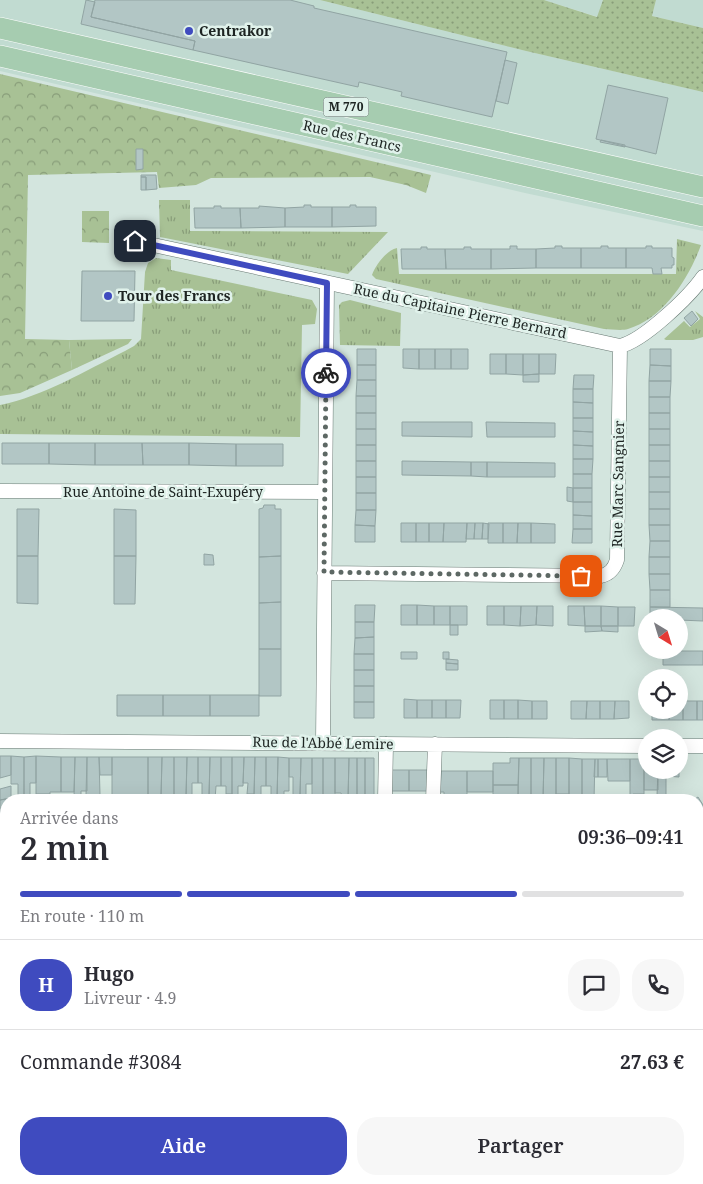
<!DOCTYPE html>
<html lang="fr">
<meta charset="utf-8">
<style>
:root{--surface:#fff;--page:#f7f7f7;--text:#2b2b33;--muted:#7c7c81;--line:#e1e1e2;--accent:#3f4bbf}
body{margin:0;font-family:"Noto Serif",serif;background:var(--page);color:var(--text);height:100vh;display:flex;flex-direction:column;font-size:19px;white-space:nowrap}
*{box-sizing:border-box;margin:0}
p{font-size:16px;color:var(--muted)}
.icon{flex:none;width:28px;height:28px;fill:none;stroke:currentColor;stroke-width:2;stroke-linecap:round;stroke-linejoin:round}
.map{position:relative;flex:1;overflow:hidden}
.details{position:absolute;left:0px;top:794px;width:704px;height:391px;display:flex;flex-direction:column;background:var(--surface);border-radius:20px 20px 0 0;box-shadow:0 5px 20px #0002}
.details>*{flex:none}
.needle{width:32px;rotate:142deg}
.buttons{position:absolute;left:638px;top:609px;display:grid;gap:10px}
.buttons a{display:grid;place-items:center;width:50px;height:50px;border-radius:50%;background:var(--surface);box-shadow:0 5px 20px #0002;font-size:25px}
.pin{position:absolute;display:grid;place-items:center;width:42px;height:42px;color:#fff;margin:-21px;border-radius:10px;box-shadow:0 2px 8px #0006}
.courier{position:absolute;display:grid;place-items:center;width:50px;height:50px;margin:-25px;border:4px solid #3f4bbf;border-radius:50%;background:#fff;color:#222;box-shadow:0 1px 6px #0007}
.summary em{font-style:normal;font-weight:600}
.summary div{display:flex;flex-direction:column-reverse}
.summary{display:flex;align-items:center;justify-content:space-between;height:85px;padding:0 20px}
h1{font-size:32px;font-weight:600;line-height:38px}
.bar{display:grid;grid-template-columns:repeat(4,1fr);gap:8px 5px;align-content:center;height:60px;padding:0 20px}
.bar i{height:6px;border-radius:4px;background:var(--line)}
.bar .current{background:var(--accent)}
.bar p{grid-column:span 4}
.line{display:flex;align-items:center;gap:12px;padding:0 20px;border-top:1px solid var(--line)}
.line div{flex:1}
.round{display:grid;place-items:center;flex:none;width:52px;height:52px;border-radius:20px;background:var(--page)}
.action{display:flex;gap:10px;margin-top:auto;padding:10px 20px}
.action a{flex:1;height:58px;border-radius:20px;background:var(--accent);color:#fff;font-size:20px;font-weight:600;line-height:58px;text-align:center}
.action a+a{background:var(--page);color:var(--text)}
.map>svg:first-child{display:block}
</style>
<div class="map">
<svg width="703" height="1184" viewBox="0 0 703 1184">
<defs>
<pattern id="grass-tufts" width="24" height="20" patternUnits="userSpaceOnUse" patternTransform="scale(1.25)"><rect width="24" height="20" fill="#a8c195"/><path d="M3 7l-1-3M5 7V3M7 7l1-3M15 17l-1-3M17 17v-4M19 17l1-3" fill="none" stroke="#889d79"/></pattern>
<pattern id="forest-crowns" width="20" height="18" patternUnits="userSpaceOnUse" patternTransform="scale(1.25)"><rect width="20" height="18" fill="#a8c195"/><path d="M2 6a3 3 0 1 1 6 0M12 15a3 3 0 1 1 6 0" fill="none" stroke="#889d79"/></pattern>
<pattern id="park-dots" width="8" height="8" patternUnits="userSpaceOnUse" patternTransform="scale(1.25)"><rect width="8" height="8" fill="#a8c195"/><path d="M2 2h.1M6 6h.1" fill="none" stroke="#889d79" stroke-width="1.8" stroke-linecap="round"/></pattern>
</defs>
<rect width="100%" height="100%" fill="#d3e5de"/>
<path fill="#c1dbd1" d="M0 0H320L526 51 703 92V231L525 193 0 71Z
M544 0H603L598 17Z
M656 0H703V28L652 16Z"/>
<path fill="url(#grass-tufts)" d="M159 200H190V231L388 232 348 274 160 237Z
M677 239 701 245C689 278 664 318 628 329 621 331 611 329 604 329L376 279 372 275C376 264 387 250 397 248L399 274H676Z
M156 258 171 260V270L312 300 317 309 315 324 302 325 300 437 0 434V405C44 396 85 371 125 351L134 346 141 339 145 272 148 263Z
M350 300 401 313 400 346 340 345 339 305 342 302Z
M695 311 703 317V337L693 340H666L664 339 684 321 690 327 700 319Z
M132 339 128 344 72 370 69 340Z"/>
<path fill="url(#forest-crowns)" d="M0 74 431 175 426 193 406 185 370 177 211 178 196 185 159 188 157 172 28 175 25 339 69 340 72 370 20 393 0 396Z
M82 211H109V243L82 242Z"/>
<path fill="url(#park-dots)" d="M320 0H544L597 17 603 0H656L652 16 703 28V92L526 51Z"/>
<path fill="#b2c6c5" stroke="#91a4a3" d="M86 0 95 2 91 17 195 41 193 50 81 24Z
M95 0H290L314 6V8L507 52 492 117 401 96 402 92 359 82 358 87 193 50 195 41 91 17Z
M505 60 517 63 508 104 496 101Z
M608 85 668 98 656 154 596 139Z
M601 140 625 145V147L600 142Z
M136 149H143V169L136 170Z
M141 175H156L157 189 146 190V177H141Z
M141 177H146V190H141Z
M304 205H311V207H332V227H285V208L304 207Z
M350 205H356V207H376V226L332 227V207H350Z
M214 206H221V208H240L241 228H195L194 208H214Z
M259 206 285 208V227L241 228 240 208H259Z
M510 246H517V249H536V268L491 269V249H510Z
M555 246H562V248H581V268H536V249L555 248Z
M601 246H608V248H626V268H581V248H601Z
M646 246H652V248H672V257L674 258V265H672V268H661L662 274H653L652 268H626V248H646Z
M421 247H427V249H445L446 269H402L401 249H421Z
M464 247H471V249H491V269H446L445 249H464Z
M82 271H135L134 321H81Z
M692 311 698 319 691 326 684 318Z
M357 349H376V365H357Z
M403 349H419V369L403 368Z
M419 349H435V369H419Z
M435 349H451V369H435Z
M451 349H468V369H451Z
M650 349H671V366L650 365Z
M490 354H506V374H490Z
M506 354H523V375L506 374Z
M523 354H539V374L523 375Z
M539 354H556L555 374H539Z
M357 365H376V380H357Z
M650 365 671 366V381H649Z
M539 374V382H523V375Z
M574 375H594L593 389H573Z
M357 380H376V396H356Z
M649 381H671L670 397H649Z
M573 389H593V403L573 402Z
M356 396H376V413H356Z
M649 397H670V413H649Z
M573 402 593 403V418H573Z
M356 413H376V429H356Z
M649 413H670V429H649Z
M573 418H593V432L573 431Z
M402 422H472V437L402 436Z
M486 422 555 423V437H487Z
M356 429H376V445H356Z
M649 429H670V445H649Z
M573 431 593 432V446L573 445Z
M2 443H49V464H2Z
M49 443H95V465L49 464Z
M95 443H142L143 465H95Z
M142 443H189V465H143Z
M189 443 236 444V466L189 465Z
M236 444H283V466H236Z
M356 445H376V461H356Z
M573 445 593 446V459H573Z
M649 445H670V461H649Z
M573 459H593L592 474H573Z
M356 461H376V477H356Z
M402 461 471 462V476L402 475Z
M649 461H670V477H649Z
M471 462H487V477L471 476Z
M487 462 555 463V477H487Z
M573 474H592V488H573Z
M356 477H376V493H356Z
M649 477H670V492H649Z
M567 487 573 488V502L567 501Z
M573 488H592V502H573Z
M649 492H670V509H649Z
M356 493H376V510H356Z
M573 502H592V516L573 515Z
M264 505H275V509H281V556L259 557V509L263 508Z
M17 509H39L38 556H17Z
M114 509 136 510V556H114Z
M649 509H670V525H649Z
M356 510H376L375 526 355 525Z
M573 515 592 516V529H573Z
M401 523H416V542H401Z
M416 523H429V542H416Z
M429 523H444L443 542H429Z
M444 523H467L466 542H443Z
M467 523H475L474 539H466Z
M475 523H483L482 539H474Z
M483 523 489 524 488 539H482Z
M488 523H503V543H488Z
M503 523H518L517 543H503Z
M518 523H531V543H517Z
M531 523 555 524V543H531Z
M355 525 375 526V542H355Z
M649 525H670V541H650Z
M573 529H592V543H572Z
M650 541H670V557H649Z
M204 554 213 555 214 565H204Z
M17 556H38V604L17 603Z
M114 556H136L135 604H114Z
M281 556V602L259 603V557Z
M649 557H670V574H649Z
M649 574H670V590H650Z
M650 590H670V607H650Z
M281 602V649H259V603Z
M355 605H375L374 622H355Z
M401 605H417V625H401Z
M417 605 434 606V625H417Z
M434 606H450V625H434Z
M450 606H467V625H450Z
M487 606H504V625H487Z
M504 606H521L520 626 504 625Z
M521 606H537L536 625 520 626Z
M537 606H553V626L536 625Z
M568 606H584L585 626 568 625Z
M584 606H601V626H585Z
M601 606 618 607V626H601Z
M618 607H635L634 626H618Z
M650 607 703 608V621L679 620V618H650Z
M355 622H374V637L355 638Z
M450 625H458V635H450Z
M585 626H601L602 631 585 632Z
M601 626H618V632L602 631Z
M374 637V654H354L355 638Z
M259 649H281V696H259Z
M663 651H703V665H663Z
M401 652H417V659H401Z
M443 652H449V659H443Z
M354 654H374V670H354Z
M446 659 458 660V664L446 663Z
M446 663 458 664V670H446Z
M354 670H374V686H354Z
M354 686H374V702H354Z
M117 695H163V716H117Z
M163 695H210V716H163Z
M210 695H259V716H210Z
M404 699 417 700V718H404Z
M417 700H432V718H417Z
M432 700H446V718H432Z
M446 700H461L460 718H446Z
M490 700H504V719H490Z
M504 700H518V719H504Z
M518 700 532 701V719H518Z
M532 701H547V719H532Z
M571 701H587L586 719H571Z
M587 701H600V719H586Z
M600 701H615L614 719H600Z
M615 701H629V718L614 719Z
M679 701H683V720H669V710H679Z
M683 701H697V720H683Z
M697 701H703V720H697Z
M354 702H374V718H354Z
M652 710H669V720H652Z
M0 756H11V775L0 778Z
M11 756 24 757V795H18V784H11Z
M36 756 61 757V792H50V794H36Z
M36 756V783H30V795L24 796V757Z
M61 757H75L74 792H61Z
M75 757H87V791H81V798H74Z
M87 757H99L100 795H86Z
M99 757H112V775H100Z
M112 757H148V800H112Z
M148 757H162L161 795H148Z
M162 757H174V800H161Z
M174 757H187L186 800H174Z
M187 757H198V783H192V795H186Z
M198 757H210L209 795H202V783H198Z
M210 757H221V786H216L215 800H209Z
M221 757H232V794H226V786H221Z
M232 757H244L243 786H238V800H232Z
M244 757H255L254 794H247L248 783H243Z
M255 757H266V786H261V799H254Z
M266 757H278L277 800H271V786H266Z
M278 757 289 758V791H284V800L277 799Z
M289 758H301L300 795 298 796H293V777H289Z
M301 758H312V784H306V795H300Z
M312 758H323V798H321V795H312Z
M323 758H335V795H331V799L323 798Z
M335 758H349L348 799H343L341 793H335Z
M349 758H357V796L356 795V800H348Z
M357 758H365V796H357Z
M365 758H374V796H365Z
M510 758H519L518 785H493V763H510Z
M519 758H531V800H518Z
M531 758H544L543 800H531Z
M544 758H556V800H543Z
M556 758H569V794H556Z
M569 758 582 759V800H569Z
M582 759H595L594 800H582Z
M595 759H598V777H594Z
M598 759H607V777H598Z
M607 759H630V781H608Z
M630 759H644V794H633V799H630Z
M644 759H646V770H658V790H644Z
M391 770H409V791H391Z
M409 770H429V791H409Z
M658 770 679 771V777L666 776V796H657Z
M441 771H467V799H444V792H440Z
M467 771H493V792H467Z
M493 785H518V795H493Z
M11 786V798L0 800V789Z
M698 797 703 805V826L698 818V800H693Z
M6 799V810L0 811V800Z
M6 810V834H4V823L0 824V811Z
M698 818 703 826V846L698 838Z
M698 838 703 846V848L698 852Z
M0 862H3L6 874V891L0 893Z
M698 883 703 891V909L698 901Z
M698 901 703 909V917L698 921Z
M6 913V924L0 925V915Z
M6 924V935L0 936V925Z
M6 935V946L0 947V936Z
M6 946V956L0 958V947Z
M6 956V968H2L0 966V958Z
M698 962 703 970V990L700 985 698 986Z
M0 1121H3L5 1132 0 1133Z
M5 1132 6 1135V1173L0 1153V1133Z
M698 1136 702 1137 703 1145V1154L698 1155Z
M0 1155 6 1173V1176L0 1178Z
M703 1160V1175L699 1184H694L696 1179H698V1174Z
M84 1179H95L97 1184H86Z
M84 1179 86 1184H66L82 1179Z
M95 1179H105L107 1184H97Z
M105 1179H116L118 1184H107Z
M116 1179H126L128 1184H118Z
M126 1179H137L139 1184H128Z
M137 1179H148L150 1184H139Z
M148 1179H159L161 1184H150Z
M195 1179H203L204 1184H192L196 1183Z
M675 1179H683L682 1184H673Z"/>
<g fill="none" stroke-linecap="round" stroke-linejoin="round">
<defs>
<path id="minor" d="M135 241 620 346C643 341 689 297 703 277
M0 491 325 492
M324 573 601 576C610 574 614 569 617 560L620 346
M0 741 646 746
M323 743 327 283
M679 746H703
M385 800 386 744
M433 800 435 744
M0 982 6 981
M0 1042 6 1067
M698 1118 703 1119
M383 1179 388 1184"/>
<path id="tertiary" d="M698 870 703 866
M22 1184 38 1179"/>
<path id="primary" d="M0 28 703 187
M0 56 703 216"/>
</defs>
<use href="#minor" stroke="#677872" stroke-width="15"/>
<use href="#tertiary" stroke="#677872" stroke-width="18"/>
<use href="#primary" stroke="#fff" stroke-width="22"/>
<use href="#minor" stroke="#fff" stroke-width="14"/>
<use href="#tertiary" stroke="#fff" stroke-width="16"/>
<use href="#primary" stroke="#a6ccb0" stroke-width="21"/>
</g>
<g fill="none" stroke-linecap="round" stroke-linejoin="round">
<path stroke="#5d6864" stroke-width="5" stroke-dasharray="0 9" d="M326 373 324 572 581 576"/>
<path stroke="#3f4bbf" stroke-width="6" d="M135 241 327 283 326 373"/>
</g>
<g fill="#3f4bbf" stroke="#e0f2eb" stroke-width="2">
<circle cx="189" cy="31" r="5"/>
<circle cx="108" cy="296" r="5"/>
</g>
<g text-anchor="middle" stroke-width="5" stroke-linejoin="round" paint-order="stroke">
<rect fill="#e0f2eb" stroke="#58625e" stroke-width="1" x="323.5" y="97.5" width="45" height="19" rx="4"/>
<g font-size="12" font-weight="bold" fill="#1d2422">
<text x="346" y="111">M 770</text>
</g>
<g font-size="14" font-weight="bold" fill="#1d2422" stroke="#e0f2eb" text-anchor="start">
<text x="199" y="36">Centrakor</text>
<text x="118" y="301">Tour des Francs</text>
</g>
<g font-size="14" fill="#1d2422" stroke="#e0f2eb">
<text transform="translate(352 136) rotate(13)" y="5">Rue des Francs</text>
<text transform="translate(460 311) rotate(12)" y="5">Rue du Capitaine Pierre Bernard</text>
<text transform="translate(618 484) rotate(-89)" y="5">Rue Marc Sangnier</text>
<text x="163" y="497">Rue Antoine de Saint-Exupéry</text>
<text transform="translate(323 743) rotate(1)" y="5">Rue de l'Abbé Lemire</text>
</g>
</g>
</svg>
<div class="buttons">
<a><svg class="needle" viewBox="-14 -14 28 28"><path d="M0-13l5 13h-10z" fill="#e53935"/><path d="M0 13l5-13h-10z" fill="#7c7c81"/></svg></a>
<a><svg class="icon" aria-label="locate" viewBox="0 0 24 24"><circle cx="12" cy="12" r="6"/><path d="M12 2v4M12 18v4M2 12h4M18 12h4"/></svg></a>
<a><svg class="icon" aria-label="layers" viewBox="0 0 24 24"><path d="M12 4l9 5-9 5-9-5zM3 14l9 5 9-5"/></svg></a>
</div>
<div class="pin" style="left:581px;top:576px;background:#ea580c"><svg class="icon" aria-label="bag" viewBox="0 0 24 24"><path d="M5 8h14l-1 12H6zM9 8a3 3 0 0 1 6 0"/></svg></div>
<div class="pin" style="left:135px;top:241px;background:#1f2937"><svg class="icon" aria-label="home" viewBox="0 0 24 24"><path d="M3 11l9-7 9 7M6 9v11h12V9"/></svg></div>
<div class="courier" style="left:326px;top:373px"><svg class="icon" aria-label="bike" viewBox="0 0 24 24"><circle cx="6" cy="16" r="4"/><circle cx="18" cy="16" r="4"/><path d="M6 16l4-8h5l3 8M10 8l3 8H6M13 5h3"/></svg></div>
<section class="details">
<div class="summary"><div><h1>2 min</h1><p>Arrivée dans</p></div><em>09:36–09:41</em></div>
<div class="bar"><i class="current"></i><i class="current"></i><i class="current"></i><i></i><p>En route · 110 m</p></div>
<div class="line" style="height:90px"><b class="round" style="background:var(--accent);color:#fff">H</b><div><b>Hugo</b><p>Livreur · 4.9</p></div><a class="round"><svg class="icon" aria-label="chat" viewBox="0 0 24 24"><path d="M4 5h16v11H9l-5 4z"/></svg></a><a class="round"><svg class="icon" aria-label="phone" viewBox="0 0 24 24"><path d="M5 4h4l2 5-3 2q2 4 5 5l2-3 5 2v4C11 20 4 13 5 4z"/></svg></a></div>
<div class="line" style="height:65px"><div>Commande #3084</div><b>27.63 €</b></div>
<div class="action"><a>Aide</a><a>Partager</a></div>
</section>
</div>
